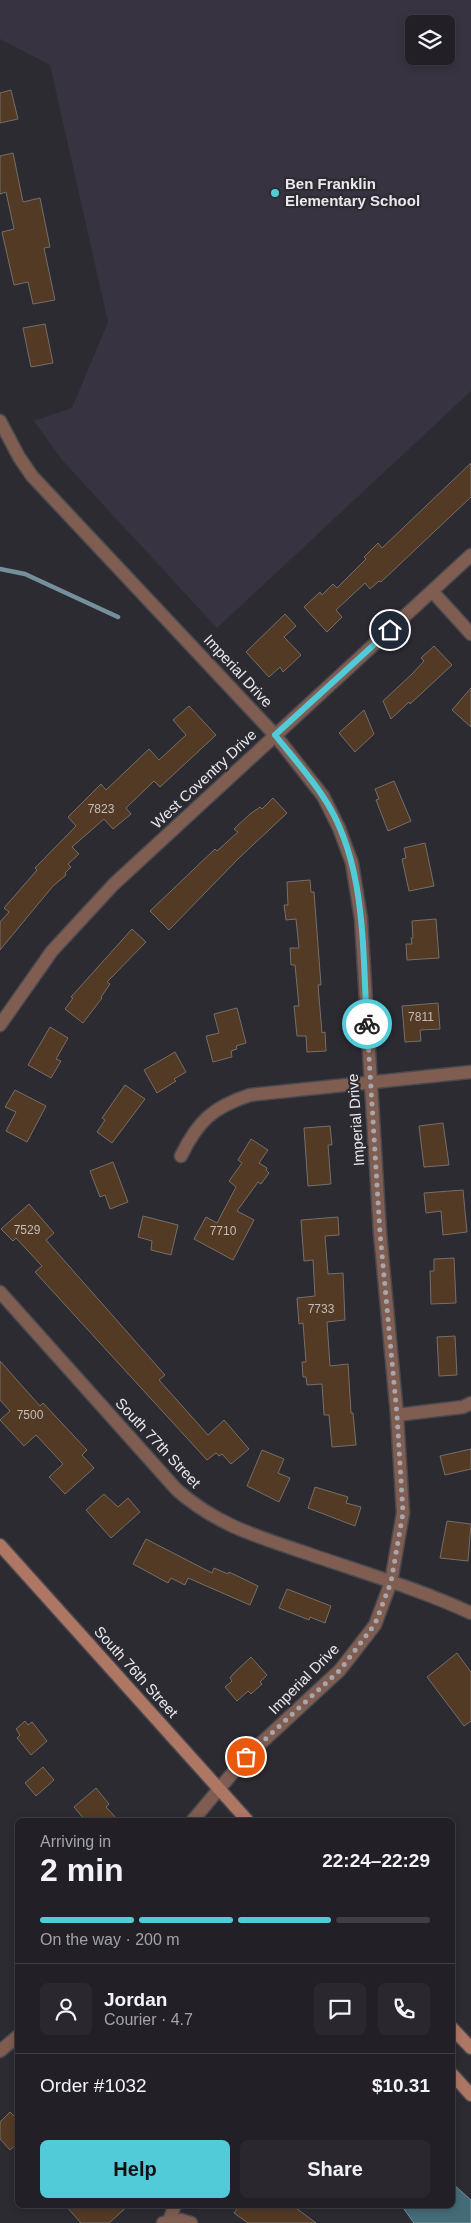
<!DOCTYPE html>
<meta charset="utf-8">
<style>
:root{--surface:#222026;--page:#2a282e;--text:#f1f3f6;--muted:#a2a3a7;--line:#3f3e43;--accent:#52cbd9}
body{margin:0;font-family:Arial,sans-serif;background:var(--page);color:var(--text);height:100vh;display:flex;flex-direction:column;font-size:19px;white-space:nowrap}
*{box-sizing:border-box;margin:0}
p{font-size:16px;color:var(--muted)}
.icon{flex:none;width:28px;height:28px;fill:none;stroke:currentColor;stroke-width:2;stroke-linecap:round;stroke-linejoin:round}
.map{position:relative;flex:1;overflow:hidden}
.sheet{position:absolute;left:15px;top:1818px;width:440px;height:390px;display:flex;flex-direction:column;background:var(--surface);border-radius:8px;box-shadow:0 2px 8px #0003,0 0 0 1px var(--line)}
.sheet>*{flex:none}
.fabs{position:absolute;left:405px;top:15px;display:grid;gap:10px}
.fabs a{display:grid;place-items:center;width:50px;height:50px;border-radius:8px;background:var(--surface);box-shadow:0 2px 8px #0003,0 0 0 1px var(--line);font-size:25px}
.pin{position:absolute;display:grid;place-items:center;width:42px;height:42px;color:#fff;margin:-21px;border:2px solid #fff;border-radius:50%;box-shadow:0 1px 5px #0007}
.courier{position:absolute;display:grid;place-items:center;width:50px;height:50px;margin:-25px;border:4px solid #52cbd9;border-radius:50%;background:#fff;color:#222;box-shadow:0 1px 6px #0007}
.summary em{font-style:normal;font-weight:800}
.summary div{display:flex;flex-direction:column-reverse}
.summary{display:flex;align-items:center;justify-content:space-between;height:85px;padding:0 25px}
h1{font-size:32px;font-weight:800;line-height:38px}
.bar{display:grid;grid-template-columns:repeat(4,1fr);gap:8px 5px;align-content:center;height:60px;padding:0 25px}
.bar i{height:6px;border-radius:4px;background:var(--line)}
.bar .on{background:var(--accent)}
.bar p{grid-column:span 4}
.line{display:flex;align-items:center;gap:12px;padding:0 25px;border-top:1px solid var(--line)}
.line div{flex:1}
.round{display:grid;place-items:center;flex:none;width:52px;height:52px;border-radius:8px;background:var(--page)}
.primary-button{display:flex;gap:10px;margin-top:auto;padding:10px 25px}
.primary-button a{flex:1;height:58px;border-radius:8px;background:var(--accent);color:#111;font-size:20px;font-weight:800;line-height:58px;text-align:center}
.primary-button a+a{background:var(--page);color:var(--text)}
.map>svg:first-child{display:block}
</style>
<div class="map">
<svg width="471" height="2223" viewBox="0 0 471 2223">
<rect width="100%" height="100%" fill="#2d2b32"/>
<path fill="#383340" fill-rule="evenodd" d="M0 0H471V391L217 628 62 460 34 421 72 408 108 322 50 65 0 39ZM414 24H446V56H414Z"/>
<path fill="#436b78" stroke="#75909b" d="M453 2184 471 2200V2223H414L401 2205H452Z"/>
<g fill="none" stroke-linecap="round" stroke-linejoin="round">
<path stroke="#75909b" stroke-width="4.5" d="M0 569 25 574 118 617"/>
</g>
<path fill="#533a24" stroke="#756e69" d="M11 90 18 119 0 123V93Z
M13 153 23 202 40 198 50 247 44 248 55 300 33 304 28 282 14 285 2 232 14 229 6 192 0 194V156Z
M45 324 53 363 31 367 23 328Z
M471 463V497L381 582 379 581 370 589 365 583 336 610 342 617 327 632 304 607 320 592 322 595 333 584 337 588 366 559 364 557 378 543 382 548Z
M285 614 296 626 284 637 301 655 283 672 280 667 269 677 246 652Z
M434 646 452 665 410 704 409 702 391 719 383 701 412 674 424 661 421 658Z
M471 688V727L452 710Z
M189 706 216 735 160 787 154 781 126 808 131 814 113 829 104 819 72 847 79 854 68 864 71 867 65 873 66 875 53 886 0 950V922L9 912 4 908 37 870 35 868 76 826 68 817 101 784 106 790 149 749 159 760 186 735 173 720Z
M364 710 374 734 355 752 339 733Z
M394 781 411 821 388 831 376 800 379 799 375 789Z
M273 798 287 813 239 858 169 930 150 911 215 849 217 851 238 832 234 829 250 814 260 807 262 809Z
M425 843 434 886 409 891 402 859 406 858 404 848Z
M310 880 311 892H314L321 985H318L322 1033 325 1032 326 1051 307 1052 306 1036H297L294 1006H299L295 965H291L290 948H299L296 919 286 920 284 905H288L287 882Z
M436 919 439 958 407 960 406 944H412L411 938H413L412 921Z
M132 929 146 942 107 982 110 984 101 997 102 998 83 1023 65 1009 73 998 71 997Z
M438 1003 440 1029 420 1030 421 1041 405 1042 402 1006Z
M237 1008 246 1043 236 1046 237 1049 231 1051 232 1057 213 1062 206 1036 219 1033 214 1014Z
M50 1027 68 1038 56 1059 61 1061 51 1078 28 1065Z
M175 1052 186 1072 174 1079 176 1081 157 1093 144 1070Z
M125 1085 145 1099 112 1143 97 1132 105 1120 102 1118Z
M15 1090 46 1106 27 1142 6 1131 16 1112 5 1107Z
M443 1123 449 1165 424 1167 419 1126Z
M330 1126 332 1145H328L331 1184 308 1186 304 1128Z
M251 1139 268 1150 259 1163 267 1168 266 1170 269 1173 261 1184 258 1182 237 1211 254 1220 233 1260 194 1239 206 1217 217 1223 236 1187 229 1181 242 1163 238 1160Z
M113 1162 128 1202 110 1209 105 1195 100 1197 90 1171Z
M463 1190 467 1232 443 1235 441 1211 426 1213 424 1193Z
M29 1204 54 1233 46 1240 165 1375 159 1380 208 1435 224 1420 249 1449 231 1464 222 1454 219 1456 216 1453 207 1460 35 1272 42 1266 16 1238 13 1241 1 1229Z
M143 1216 178 1225 171 1255 151 1250 152 1241 138 1237Z
M338 1217 339 1235 325 1236 328 1274 343 1273 345 1320 327 1322 330 1366 348 1364 351 1413H353L356 1445 332 1447 329 1415H324L322 1384 307 1385 306 1377H303L302 1362H306L303 1323 299 1324 297 1298 315 1296 313 1260 304 1261 301 1220Z
M454 1258 456 1303 431 1304 430 1271H434V1259Z
M455 1336 457 1375 439 1376 437 1337Z
M0 1361 40 1406 43 1403 87 1450 82 1455 94 1468 65 1494 49 1477 63 1464 36 1435 24 1446 0 1420 10 1411 0 1400Z
M471 1449V1469L445 1475 440 1456Z
M262 1450 284 1459 278 1473 290 1478 279 1502 247 1486Z
M315 1487 348 1497 346 1503 361 1507 355 1526 308 1508Z
M104 1494 118 1507 128 1498 140 1512 111 1538 86 1510Z
M447 1521 471 1524 468 1561 440 1558Z
M146 1539 212 1573 214 1568 228 1574 229 1572 258 1586 250 1605 188 1578 185 1585 171 1578 168 1583 133 1564Z
M287 1589 331 1606 325 1623 310 1617 309 1620 279 1608Z
M457 1653 471 1672V1721L464 1726 427 1677Z
M251 1657 267 1675 260 1682 262 1684 251 1694 248 1691 237 1701 225 1687 232 1681 230 1678 233 1674Z
M25 1721 28 1725 32 1722 47 1741 31 1755 17 1738 20 1735 16 1729Z
M43 1767 54 1780 36 1796 25 1783Z
M96 1788 109 1804 106 1807 118 1820H85L74 1807Z
M10 2112 18 2120V2143L10 2150 0 2139V2122Z
M65 2205H129L109 2223H81Z
M240 2205H292L316 2223H248L234 2213Z"/>
<g fill="none" stroke-linecap="round" stroke-linejoin="round">
<defs>
<path id="minor" d="M0 421 19 457 32 476 275 735 323 796 339 828 352 863 361 919 380 1233 397 1415 403 1513 391 1582 375 1625 340 1670 246 1757 193 1820
M432 591 471 634
M0 1025 52 951 114 884 471 555
M181 1156C198 1121 213 1107 250 1095L471 1072
M0 1292 177 1490C218 1526 259 1537 309 1554 364 1573 419 1589 471 1613
M397 1415 463 1407 471 1403
M0 2051 18 2036
M169 2221 175 2205
M163 2223 181 2220 191 2223"/>
<path id="secondary" d="M0 1545 247 1820
M452 2028 471 2048
M452 2074 471 2095"/>
</defs>
<use href="#minor" stroke="#4b4950" stroke-width="15"/>
<use href="#secondary" stroke="#4b4950" stroke-width="15"/>
<use href="#minor" stroke="#7f5d51" stroke-width="12"/>
<use href="#secondary" stroke="#ae7764" stroke-width="12"/>
</g>
<g fill="none" stroke-linecap="round" stroke-linejoin="round">
<path stroke="#a8a6ac" stroke-width="5" stroke-dasharray="0 9" d="M246 1757 340 1670 375 1624 391 1582 403 1513 397 1415 380 1233 367 1024"/>
<path stroke="#52cbd9" stroke-width="6" d="M367 1024C362 948 367 861 322 795 308 774 291 755 275 735L390 630"/>
</g>
<circle fill="#52cbd9" stroke="#2d2b32" stroke-width="2" cx="275" cy="193" r="5"/>
<g text-anchor="middle" stroke-width="4.5" stroke-linejoin="round" paint-order="stroke">
<g font-size="12" fill="#c4bcbb">
<text x="101" y="813">7823</text>
<text x="421" y="1021">7811</text>
<text x="27" y="1234">7529</text>
<text x="223" y="1235">7710</text>
<text x="321" y="1313">7733</text>
<text x="30" y="1419">7500</text>
</g>
<g font-size="15" font-weight="bold" fill="#eae8ed" stroke="#2d2b32" text-anchor="start">
<text x="285" y="189">Ben Franklin<tspan x="285" dy="17">Elementary School</tspan></text>
</g>
<g font-size="15" fill="#eae8ed" stroke="#2d2b32">
<text transform="translate(238 671) rotate(47)" y="5">Imperial Drive</text>
<text transform="translate(204 779) rotate(-43)" y="5">West Coventry Drive</text>
<text transform="translate(356 1120) rotate(-94)" y="5">Imperial Drive</text>
<text transform="translate(158 1443) rotate(47)" y="5">South 77th Street</text>
<text transform="translate(136 1672) rotate(48)" y="5">South 76th Street</text>
<text transform="translate(304 1679) rotate(-45)" y="5">Imperial Drive</text>
</g>
</g>
</svg>
<div class="fabs">
<a><svg class="icon" aria-label="layers" viewBox="0 0 24 24"><path d="M12 4l9 5-9 5-9-5zM3 14l9 5 9-5"/></svg></a>
</div>
<div class="pin" style="left:246px;top:1757px;background:#ea580c"><svg class="icon" aria-label="bag" viewBox="0 0 24 24"><path d="M5 8h14l-1 12H6zM9 8a3 3 0 0 1 6 0"/></svg></div>
<div class="pin" style="left:390px;top:630px;background:#1f2937"><svg class="icon" aria-label="home" viewBox="0 0 24 24"><path d="M3 11l9-7 9 7M6 9v11h12V9"/></svg></div>
<div class="courier" style="left:367px;top:1024px"><svg class="icon" aria-label="bike" viewBox="0 0 24 24"><circle cx="6" cy="16" r="4"/><circle cx="18" cy="16" r="4"/><path d="M6 16l4-8h5l3 8M10 8l3 8H6M13 5h3"/></svg></div>
<section class="sheet">
<div class="summary"><div><h1>2 min</h1><p>Arriving in</p></div><em>22:24–22:29</em></div>
<div class="bar"><i class="on"></i><i class="on"></i><i class="on"></i><i></i><p>On the way · 200 m</p></div>
<div class="line" style="height:90px"><a class="round"><svg class="icon" aria-label="person" viewBox="0 0 24 24"><circle cx="12" cy="8" r="4"/><path d="M4 21q1-7 8-7t8 7"/></svg></a><div><b>Jordan</b><p>Courier · 4.7</p></div><a class="round"><svg class="icon" aria-label="chat" viewBox="0 0 24 24"><path d="M4 5h16v11H9l-5 4z"/></svg></a><a class="round"><svg class="icon" aria-label="phone" viewBox="0 0 24 24"><path d="M5 4h4l2 5-3 2q2 4 5 5l2-3 5 2v4C11 20 4 13 5 4z"/></svg></a></div>
<div class="line" style="height:65px"><div>Order #1032</div><b>$10.31</b></div>
<div class="primary-button"><a>Help</a><a>Share</a></div>
</section>
</div>
